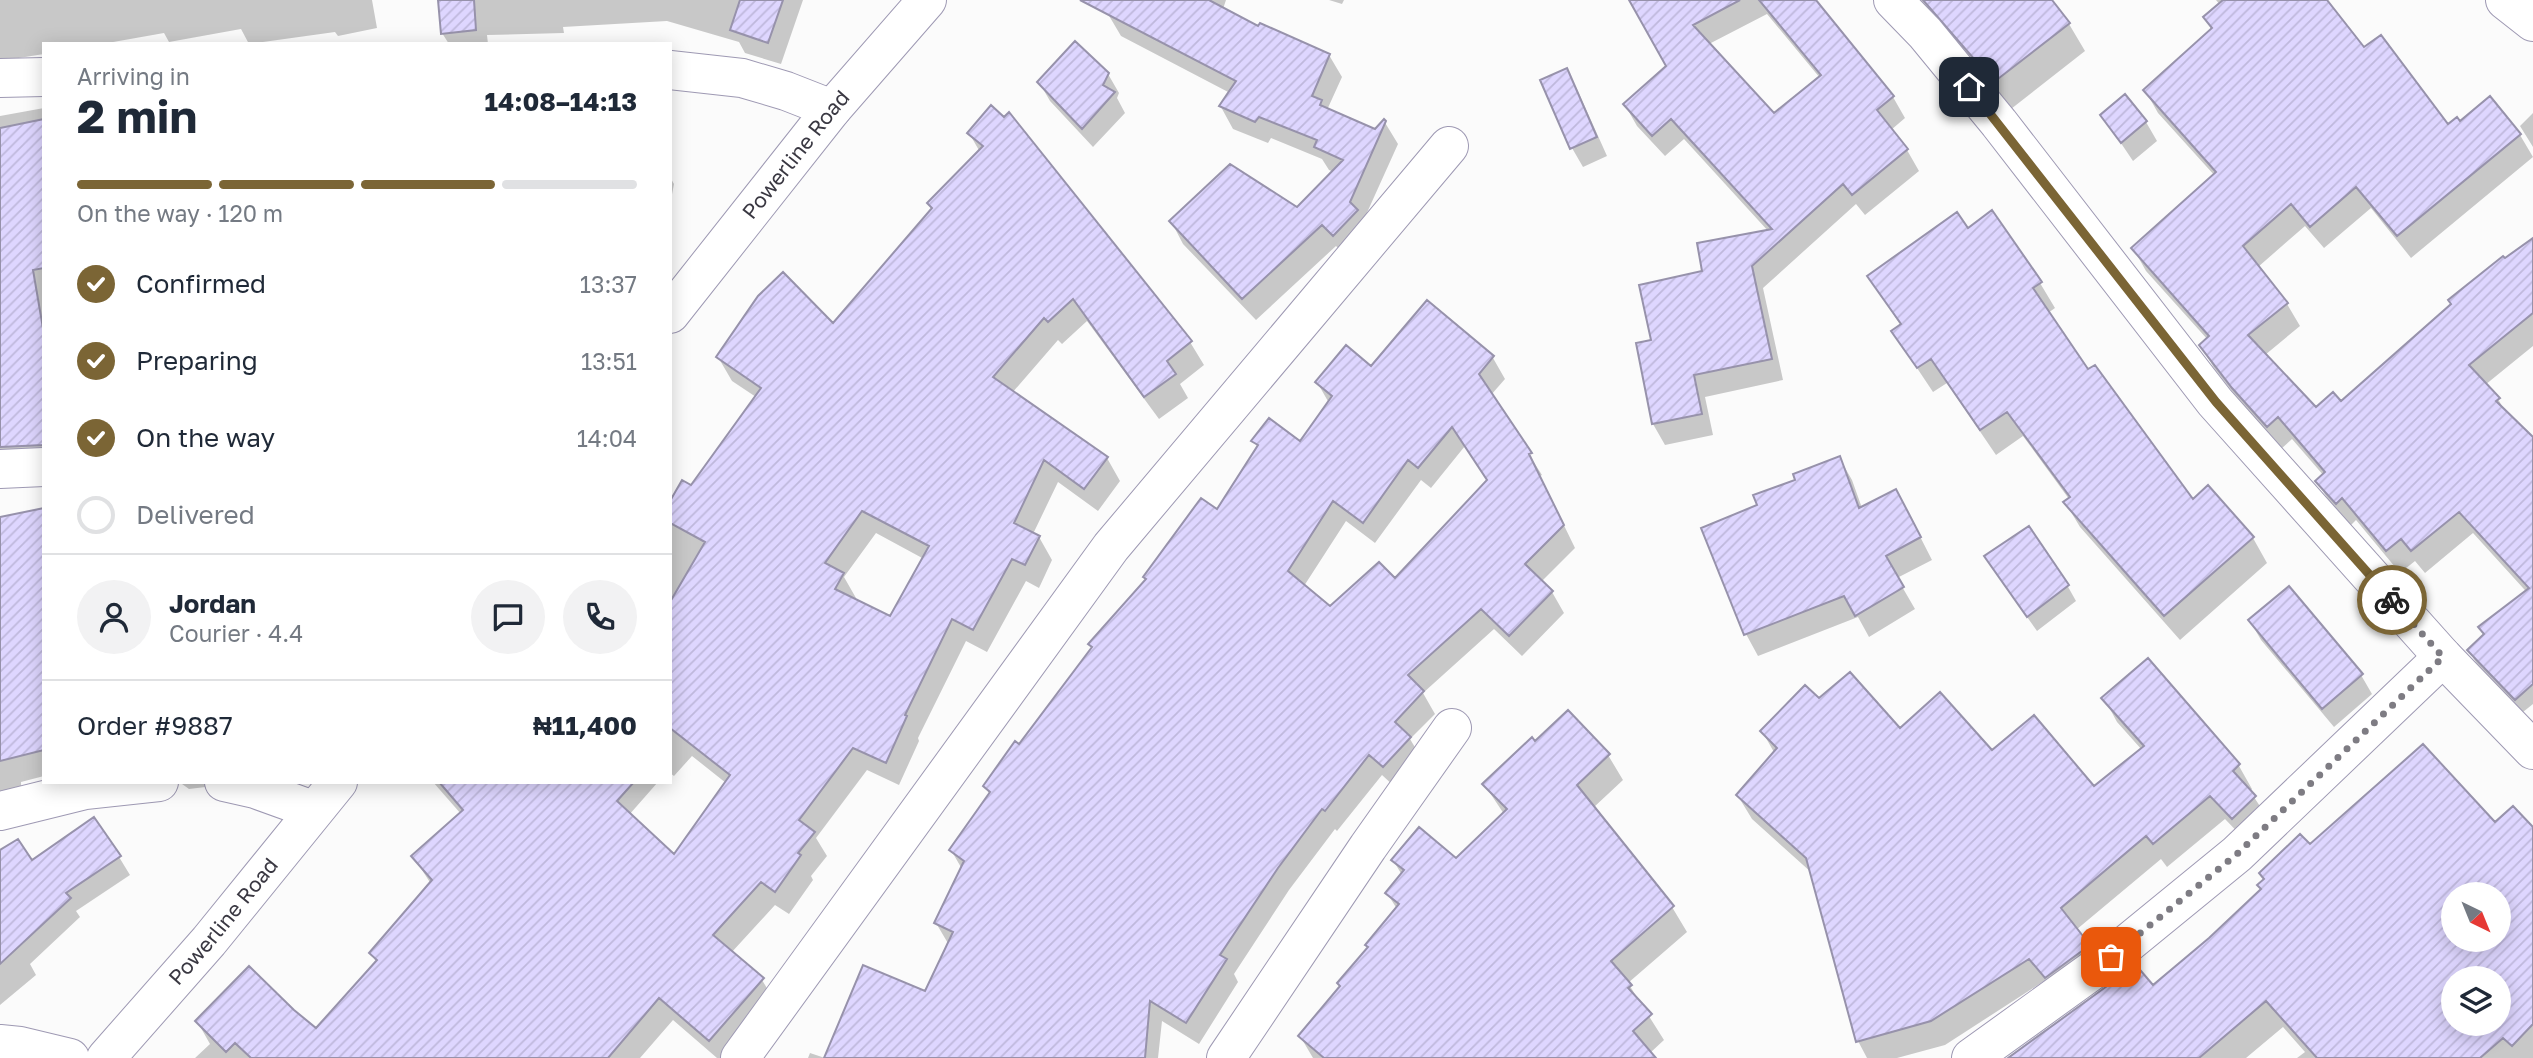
<!DOCTYPE html>
<meta charset="utf-8">
<style>
:root{--surface:#fff;--page:#f2f2f3;--text:#1f2937;--muted:#747a83;--line:#e0e1e3;--accent:#7b6535}
body{margin:0;font-family:"Golos Text",sans-serif;background:var(--page);color:var(--text);height:100vh;display:flex;flex-direction:column;font-size:26px;white-space:nowrap}
*{box-sizing:border-box;margin:0}
p{font-size:23px;color:var(--muted)}
.icon{flex:none;width:38px;height:38px;fill:none;stroke:currentColor;stroke-width:2;stroke-linecap:round;stroke-linejoin:round}
.map{position:relative;flex:1;overflow:hidden}
.panel{position:absolute;left:42px;top:42px;width:630px;height:742px;display:flex;flex-direction:column;background:var(--surface);border-radius:0px;box-shadow:0 4px 18px #0003}
.panel>*{flex:none}
.needle{width:46px;rotate:137deg}
.buttons{position:absolute;left:2441px;top:882px;display:grid;gap:14px}
.buttons a{display:grid;place-items:center;width:70px;height:70px;border-radius:50%;background:var(--surface);box-shadow:0 4px 18px #0003;font-size:35px}
.pin{position:absolute;display:grid;place-items:center;width:60px;height:60px;color:#fff;margin:-30px;border-radius:14px;box-shadow:0 4px 10px #0006}
.courier{position:absolute;display:grid;place-items:center;width:70px;height:70px;margin:-35px;border:5px solid #7b6535;border-radius:50%;background:#fff;color:#222;box-shadow:0 2px 9px #0007}
.overview em{font-style:normal;font-weight:700}
.overview div{display:flex;flex-direction:column-reverse}
.overview{display:flex;align-items:center;justify-content:space-between;height:119px;padding:0 35px}
h1{font-size:46px;font-weight:700;line-height:52px}
.bar{display:grid;grid-template-columns:repeat(4,1fr);gap:10px 7px;align-content:center;height:84px;padding:0 35px}
.bar i{height:9px;border-radius:5px;background:var(--line)}
.bar .active{background:var(--accent)}
.bar p{grid-column:span 4}
.line{display:flex;align-items:center;gap:18px;padding:0 35px;border-top:2px solid var(--line)}
.line div{flex:1}
.round{display:grid;place-items:center;flex:none;width:74px;height:74px;border-radius:37px;background:var(--page)}
ol{padding:0 35px;list-style:none}
li{display:flex;align-items:center;gap:21px;height:77px}
li p{margin-inline-start:auto}
li .icon{padding:7px;border-radius:50%;background:var(--accent);color:#fff;stroke-width:4}
li:last-child{color:var(--muted)}
li i{width:38px;height:38px;border:4px solid var(--line);border-radius:50%}
.map>svg:first-child{display:block}
</style>
<div class="map">
<svg width="2533" height="1058" viewBox="0 0 2533 1058">
<defs>
<pattern id="building-hatch" width="6" height="6" patternUnits="userSpaceOnUse" patternTransform="scale(1.75)"><rect width="6" height="6" fill="#ded6ff"/><path d="M-1 1l2-2M0 6l6-6M5 7l2-2" fill="none" stroke="#bfb8dc"/></pattern>
</defs>
<rect width="100%" height="100%" fill="#fbfbfb"/>
<path fill="#0003" fill-rule="evenodd" d="M0 0H372L377 28 338 36 335 32 249 44 241 29 169 42 164 33 102 44H44V54L0 61Z
M439 0H803L781 64 745 53 739 42 667 21 563 27 564 33 487 35 488 44H449L442 33Z
M1115 0H1226L1223 9 1259 28 1329 55 1342 77 1327 110 1375 131 1384 121 1398 144 1347 257 1336 246 1256 320 1183 244 1171 221 1297 209 1334 172 1329 170 1322 159 1271 138 1268 143 1233 129 1221 107 1230 93 1121 36 1108 14Z
M1329 0H1344L1342 4Z
M1631 0H1803L1893 97 1905 118 1891 130 1907 150 1919 171 1865 215 1856 204 1763 288 1783 380 1705 397 1713 435 1665 445 1653 424 1638 344 1653 341 1769 232 1684 139 1665 156 1637 126 1625 105 1668 66ZM1767 14 1820 78 1774 116 1709 44Z
M1917 0H2050L2069 24 2085 51 2011 109Z
M2216 0H2324L2364 49 2448 126 2460 124 2520 135 2533 157 2411 258 2371 208 2324 248 2305 226 2258 267 2287 304 2300 326 2265 355 2316 409 2341 404 2505 261 2533 240V346L2485 385 2498 399 2506 413 2533 440V599L2473 533 2425 573 2415 561 2400 573 2356 520 2350 526 2331 504 2317 482 2324 476 2292 439 2281 449 2247 411 2214 368 2201 346 2208 340 2146 271 2133 248 2215 176 2158 113 2145 90 2212 30 2205 18 2220 5Z
M1566 70 1577 89 1607 156 1583 167 1572 148Z
M1108 74 1119 93 1117 98 1125 113 1093 147 1050 101 1039 82Z
M2125 97 2146 122 2157 141 2133 161 2102 115Z
M44 108V471L0 451V116Z
M991 108 1190 342 1204 365 1180 384 1188 398 1159 419 1087 321 1062 344 1058 340 1012 393 1107 458 1120 481 1098 511 1058 482 1033 534 1039 537 1052 560 1039 588 1026 581 987 652 966 641 918 738 919 741 899 785 867 770 816 838 827 856 811 876 813 880 789 914 775 905 731 953 762 980 776 1003 728 1058H717L673 1020 640 1058H195L210 1044 197 1021 316 1031 377 963 371 954 431 884 413 856 461 814 433 782H658L629 815 674 857 726 783 692 756 674 776 670 773V504L691 488 756 397 732 381 718 357 833 326 932 210 929 203 980 152 969 133ZM876 533 924 559 891 618 854 601 856 598 844 577Z
M2533 113V147L2520 126Z
M670 177 674 184 670 205Z
M1968 230 2040 283 2055 308 2048 313 2088 372 2192 501 2253 538 2267 563 2180 640 2080 527 2065 502 2069 499 2023 436 1996 455 1947 383 1933 392 1893 332 1901 326 1869 277Z
M1427 302 1493 358 1505 379 1491 395 1542 475 1540 476 1575 548 1541 582 1552 592 1564 613 1522 656 1494 629 1423 693 1435 714 1410 739 1422 759 1396 788 1382 775 1337 831 1335 829 1289 890 1234 974 1238 982 1199 1044 1162 1021 1158 1058H826L926 993 949 945 936 923 962 869 951 850 990 795 985 786 1217 512 1258 449 1254 441 1301 443 1329 403 1317 382 1371 369ZM1465 446 1488 481 1395 581 1330 609 1304 586 1346 521 1375 543 1421 480 1431 488Z
M1840 459 1852 480 1862 508 1908 513 1932 560 1897 578 1915 609 1869 637 1858 617 1758 656 1746 634 1759 506 1797 481Z
M44 510V776L21 782 22 809 0 813V527Z
M1995 572 2067 585 2076 601 2037 631Z
M2250 621 2361 675 2372 694 2334 727 2261 640Z
M2533 642V704L2523 712 2477 664 2469 651Z
M2148 660 2239 766 2252 789 2250 791 2269 820 2247 842 2225 819 2167 867 2161 859 2076 930 2102 970 2060 1000 2044 981 1945 1045 1897 1058H1867L1858 1041 1812 873 1752 819 1738 796 1775 754 1762 731 1819 700 1899 731 1992 753 2094 789 2142 750 2117 722 2104 698Z
M1535 743 1608 755 1623 780 1593 808 1672 907 1687 932 1628 983 1664 1040 1650 1053 1654 1058H1313L1300 1036 1341 987 1369 949 1367 945 1397 909 1387 893 1402 875 1393 860H1456L1504 814 1484 784Z
M78 782H221L222 785 189 789 182 784 171 783Z
M2495 825 2533 830V1058H2297L2305 1052 2283 1027 2246 1058H2011L2153 987 2210 940 2310 847ZM2454 894H2499V940H2454ZM2454 978H2499V1024H2454Z
M0 852 31 862 119 857 130 875 76 911 80 917 30 964 36 975 0 1005Z
M810 1053 825 1058H808Z"/>
<path fill="url(#building-hatch)" stroke="#9792ab" stroke-width="2" fill-rule="evenodd" d="M438 0H474L476 30 441 34Z
M740 0H783L768 43 730 30Z
M1080 0H1209L1258 26 1260 23 1330 54 1312 96 1322 100 1320 105 1375 129 1384 119 1386 121 1350 202 1358 210 1333 236 1322 225 1242 299 1169 221 1230 164 1297 207 1343 160 1314 147 1317 140 1259 117 1255 122 1219 106 1236 81Z
M1629 0H1740L1693 25 1774 113 1821 75 1759 0H1816L1894 96 1877 110 1908 149 1852 195 1843 184 1752 266 1772 359 1694 375 1702 414 1652 424 1636 343 1651 340 1639 285 1702 271 1697 243 1772 229 1671 119 1652 136 1623 104 1666 66Z
M1923 0H2052L2070 23 1994 82Z
M2223 0H2327L2364 47 2381 35 2448 124 2457 117 2460 121 2490 96 2521 134 2397 236 2356 187 2310 227 2291 204 2243 246 2288 303 2248 335 2316 407 2333 392 2341 401 2451 304 2448 300 2503 256 2505 258 2533 238V313L2469 365 2500 398 2496 401 2533 437V684L2515 700 2467 650 2484 634 2478 627 2529 588 2459 512 2411 551 2401 539 2386 551 2342 498 2336 504 2315 481 2325 472 2278 417 2267 427 2232 388 2199 345 2209 336 2131 248 2216 172 2143 90 2212 28 2203 17Z
M1075 41 1109 73 1103 85 1115 92 1082 129 1037 82Z
M1567 68 1597 137 1570 149 1540 80Z
M2125 94 2147 121 2121 143 2100 115Z
M991 105 1004 117 1009 112 1192 341 1167 361 1176 374 1144 397 1073 299 1048 322 1044 318 993 377 1108 457 1084 489 1044 460 1014 523 1040 536 1025 565 1012 559 973 630 952 619 905 715 907 716 886 763 853 748 799 820 815 832 798 853 801 855 775 892 761 882 713 935 764 978 709 1041 659 998 608 1058H251L235 1043 226 1052 195 1021 249 966 294 1010 316 1028 377 960 369 953 432 880 411 856 463 810 439 782H634L617 801 674 854 730 775 670 728V602L705 542 670 523V501L682 480 691 485 761 388 716 357 758 296 783 272 833 323 932 208 927 203 983 146 967 133ZM862 511 929 546 890 616 835 589 844 573 825 563Z
M44 119V268L33 270 44 334V445L0 447V128Z
M1992 210 2042 282 2033 288 2088 369 2095 365 2193 499 2208 485 2254 537 2164 616 2063 502 2070 497 2007 412 1980 430 1931 359 1917 368 1891 331 1901 324 1867 276 1957 212 1968 228Z
M1427 300 1494 356 1479 374 1532 453 1529 454 1564 525 1525 564 1553 591 1509 636 1481 609 1408 675 1424 691 1395 722 1411 737 1383 767 1369 755 1325 811 1322 809 1278 868 1220 955 1227 959 1186 1023 1150 1001 1145 1058H824L863 965 925 991 953 932 934 923 964 861 949 850 990 792 983 786 1015 741 1019 744 1092 647 1088 644 1146 579 1143 577 1201 498 1217 509 1258 445 1251 441 1269 418 1300 441 1332 396 1315 382 1346 345 1371 366ZM1452 427 1487 480 1395 578 1379 562 1330 606 1288 571 1333 501 1363 523 1408 460 1418 468Z
M1840 456 1859 508 1896 489 1921 537 1886 556 1904 587 1855 616 1844 596 1744 635 1701 528 1757 505 1753 495 1795 480 1793 474Z
M44 508V750L0 761V517Z
M2029 526 2069 585 2027 617 1984 556Z
M2289 586 2363 674 2322 709 2248 620Z
M2148 658 2240 764 2233 771 2256 796 2232 819 2210 796 2153 844 2146 836 2061 908 2090 945 2045 978 2029 959 1931 1021 1856 1042 1806 858 1736 795 1777 748 1760 731 1805 685 1819 698 1850 672 1900 728 1940 692 1992 750 2034 715 2094 786 2144 746 2101 698Z
M1568 710 1610 754 1577 785 1674 906 1611 961 1632 985 1628 988 1652 1014 1633 1031 1656 1058H1324L1298 1036 1340 986 1337 983 1368 947 1365 945 1399 904 1385 893 1404 870 1391 860 1419 827 1456 858 1507 809 1482 784 1532 737 1535 741Z
M2423 744 2495 822 2513 806 2533 827V1024L2512 1046 2503 1038 2480 1058H2317L2266 1001 2199 1058H2008L2136 965 2153 985 2209 938 2261 889 2257 885 2264 879 2259 873 2300 834 2310 844ZM2454 894H2499V940H2454ZM2454 978H2499V1024H2454Z
M94 817 121 856 66 893 71 898 0 964V850L18 839 32 860Z"/>
<g fill="none" stroke-linecap="round" stroke-linejoin="round">
<defs>
<g id="minor">
<path d="M1893 0 1925 33 1999 123 2215 402 2443 657 2533 750"/>
<path d="M2505 0 2533 22"/>
<path d="M670 70 742 78 786 91 832 109"/>
<path d="M0 78 44 77"/>
<path id="s1" d="M670 314 832 109 927 0"/>
<path d="M0 469 44 467"/>
<path d="M224 782 255 789 313 810"/>
<path d="M0 811 85 790 159 782"/>
<path d="M0 1044 20 1046 70 1058"/>
<path id="s2" d="M106 1058 209 941 338 782"/>
<path d="M740 1058 1111 547 1449 146"/>
<path d="M1226 1058 1368 847 1452 728"/>
<path d="M1971 1058 2111 957 2237 854 2443 657"/>
</g>
</defs>
<use href="#minor" stroke="#9e99b3" stroke-width="40"/>
<use href="#minor" stroke="#fff" stroke-width="38"/>
</g>
<g fill="none" stroke-linecap="round" stroke-linejoin="round">
<path stroke="#7e7c83" stroke-width="7" stroke-dasharray="0 12.6" d="M2111 957 2237 854 2443 657 2392 600"/>
<path stroke="#7b6535" stroke-width="9" d="M1969 87 2216 402 2392 600"/>
</g>
<g text-anchor="middle" stroke-width="6" stroke-linejoin="round" paint-order="stroke">
<g font-size="21" fill="#3a3842" stroke="#fff">
<text dy="7" stroke="none"><textPath href="#s1" startOffset="203">Powerline Road</textPath></text>
<text dy="7" stroke="none"><textPath href="#s2" startOffset="180">Powerline Road</textPath></text>
</g>
</g>
</svg>
<div class="buttons">
<a><svg class="needle" viewBox="-14 -14 28 28"><path d="M0-13l5 13h-10z" fill="#e53935"/><path d="M0 13l5-13h-10z" fill="#747a83"/></svg></a>
<a><svg class="icon" aria-label="layers" viewBox="0 0 24 24"><path d="M12 4l9 5-9 5-9-5zM3 14l9 5 9-5"/></svg></a>
</div>
<div class="pin" style="left:2111px;top:957px;background:#ea580c"><svg class="icon" aria-label="bag" viewBox="0 0 24 24"><path d="M5 8h14l-1 12H6zM9 8a3 3 0 0 1 6 0"/></svg></div>
<div class="pin" style="left:1969px;top:87px;background:#1f2937"><svg class="icon" aria-label="home" viewBox="0 0 24 24"><path d="M3 11l9-7 9 7M6 9v11h12V9"/></svg></div>
<div class="courier" style="left:2392px;top:600px"><svg class="icon" aria-label="bike" viewBox="0 0 24 24"><circle cx="6" cy="16" r="4"/><circle cx="18" cy="16" r="4"/><path d="M6 16l4-8h5l3 8M10 8l3 8H6M13 5h3"/></svg></div>
<section class="panel">
<div class="overview"><div><h1>2 min</h1><p>Arriving in</p></div><em>14:08–14:13</em></div>
<div class="bar"><i class="active"></i><i class="active"></i><i class="active"></i><i></i><p>On the way · 120 m</p></div>
<ol>
<li><svg class="icon" aria-label="check" viewBox="0 0 24 24"><path d="M5 12l5 5 9-10"/></svg>Confirmed<p>13:37</p></li>
<li><svg class="icon" aria-label="check" viewBox="0 0 24 24"><path d="M5 12l5 5 9-10"/></svg>Preparing<p>13:51</p></li>
<li><svg class="icon" aria-label="check" viewBox="0 0 24 24"><path d="M5 12l5 5 9-10"/></svg>On the way<p>14:04</p></li>
<li><i></i>Delivered</li>
</ol>
<div class="line" style="height:126px"><a class="round"><svg class="icon" aria-label="person" viewBox="0 0 24 24"><circle cx="12" cy="8" r="4"/><path d="M4 21q1-7 8-7t8 7"/></svg></a><div><b>Jordan</b><p>Courier · 4.4</p></div><a class="round"><svg class="icon" aria-label="chat" viewBox="0 0 24 24"><path d="M4 5h16v11H9l-5 4z"/></svg></a><a class="round"><svg class="icon" aria-label="phone" viewBox="0 0 24 24"><path d="M5 4h4l2 5-3 2q2 4 5 5l2-3 5 2v4C11 20 4 13 5 4z"/></svg></a></div>
<div class="line" style="height:91px"><div>Order #9887</div><b>₦11,400</b></div>
</section>
</div>
